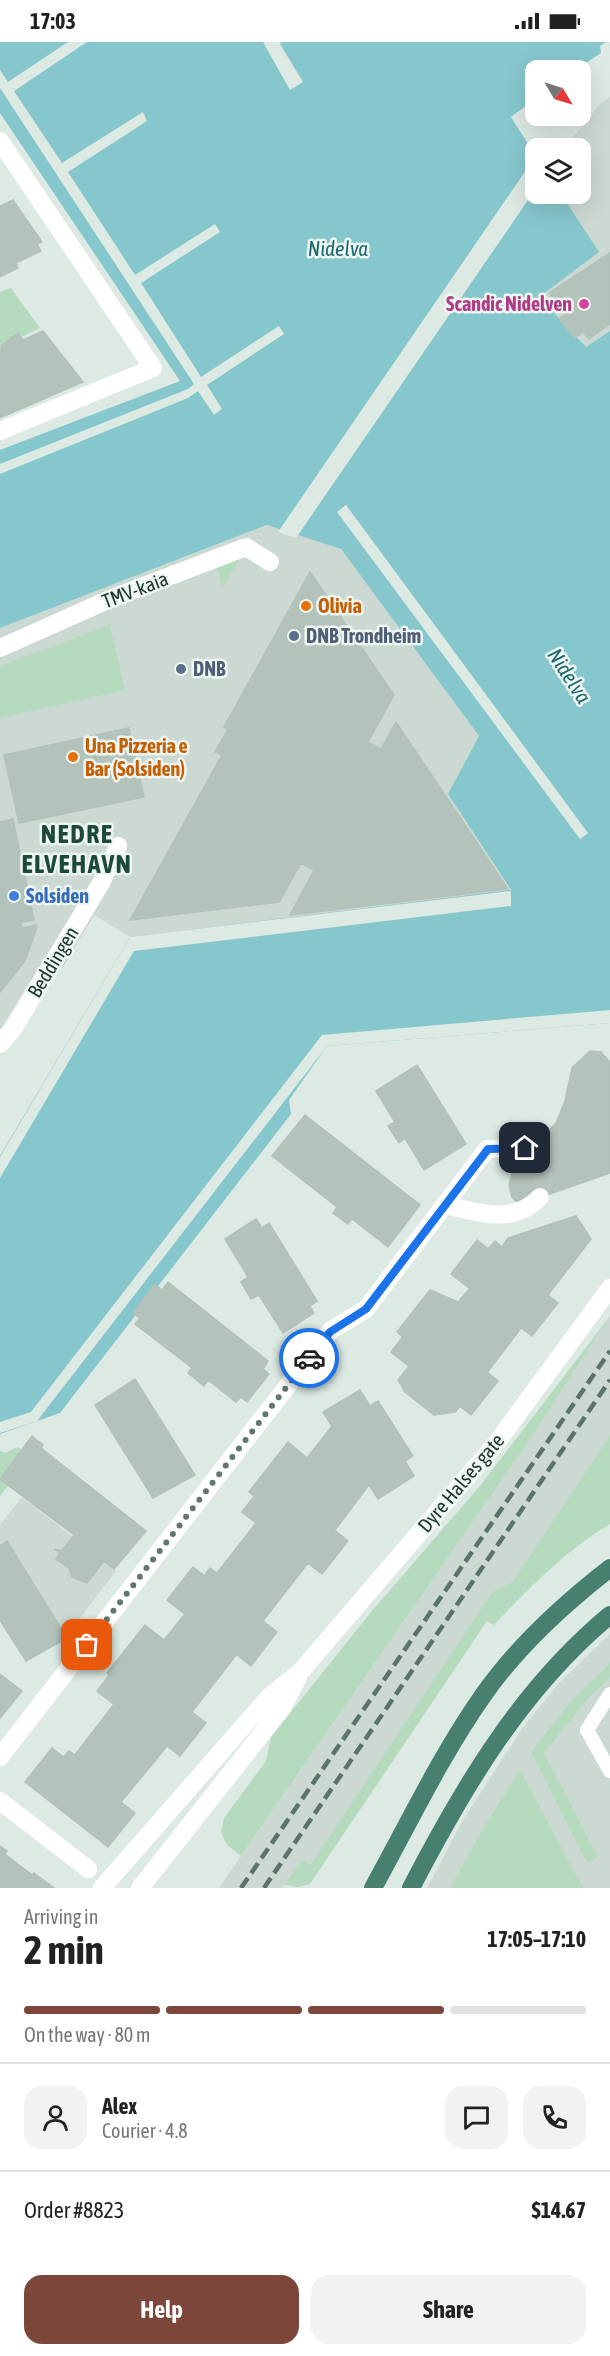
<!DOCTYPE html>
<meta charset="utf-8">
<style>
:root{--surface:#fff;--page:#f2f2f2;--text:#222;--muted:#767676;--line:#e0e0e0;--accent:#7d463a}
body{margin:0;font-family:"Asap Condensed",sans-serif;background:var(--page);color:var(--text);height:100vh;display:flex;flex-direction:column;font-size:22px;white-space:nowrap}
*{box-sizing:border-box;margin:0}
p{font-size:20px;color:var(--muted)}
.icon{flex:none;width:33px;height:33px;fill:none;stroke:currentColor;stroke-width:2;stroke-linecap:round;stroke-linejoin:round}
.map{position:relative;height:1846px;overflow:hidden}
.details{display:flex;flex-direction:column;background:var(--surface);flex:1}
.details>*{flex:none}
.needle{width:39px;rotate:128deg}
.controls{position:absolute;left:525px;top:18px;display:grid;gap:12px}
.controls a{display:grid;place-items:center;width:66px;height:66px;border-radius:12px;background:var(--surface);box-shadow:0 6px 24px #0002;font-size:30px}
.pin{position:absolute;display:grid;place-items:center;width:51px;height:51px;color:#fff;margin:-26px;border-radius:12px;box-shadow:0 3px 9px #0006}
.courier{position:absolute;display:grid;place-items:center;width:60px;height:60px;margin:-30px;border:4px solid #1a73e8;border-radius:50%;background:#fff;color:#222;box-shadow:0 2px 8px #0007}
.overview em{font-style:normal;font-weight:700}
.overview div{display:flex;flex-direction:column-reverse}
.overview{display:flex;align-items:center;justify-content:space-between;height:102px;padding:0 24px}
h1{font-size:39px;font-weight:700;line-height:45px}
.bar{display:grid;grid-template-columns:repeat(4,1fr);gap:9px 6px;align-content:center;height:72px;padding:0 24px}
.bar i{height:8px;border-radius:4px;background:var(--line)}
.bar .active{background:var(--accent)}
.bar p{grid-column:span 4}
.line{display:flex;align-items:center;gap:15px;padding:0 24px;border-top:2px solid var(--line)}
.line div{flex:1}
.round{display:grid;place-items:center;flex:none;width:63px;height:63px;border-radius:18px;background:var(--page)}
.cta{display:flex;gap:12px;margin-top:auto;padding:12px 24px}
.cta a{flex:1;height:69px;border-radius:18px;background:var(--accent);color:#fff;font-size:24px;font-weight:700;line-height:69px;text-align:center}
.cta a+a{background:var(--page);color:var(--text)}
.status{display:flex;justify-content:space-between;align-items:center;height:42px;padding:0 30px;background:var(--surface);direction:ltr}
.status svg{height:16px;fill:currentColor}
.map>svg:first-child{display:block}
</style>
<div class="status"><b>17:03</b><svg viewBox="0 0 49 12"><path d="M0 12V9h3v3zM5 12V6h3v6zM10 12V3h3v9zM15 12V0h3v12zM26 1h20v11H26zM47 4h2v5h-2z"/></svg></div>
<div class="map">
<svg width="610" height="1846" viewBox="0 0 610 1846">
<rect width="100%" height="100%" fill="#dde9e3"/>
<path fill="#ccd8d2" d="M610 55V289L586 306 538 255 598 210 561 152H580V106H564L600 62Z
M268 483 341 507 479 694 448 752 511 849 130 895 94 873 63 925 46 914 0 988V586Z
M610 1274V1393L512 1540 492 1550 310 1823 302 1818 282 1846H219L529 1399Z
M22 1455 116 1529 66 1594 9 1501 0 1506V1483Z
M610 1592V1846H427L463 1778 524 1684 559 1641Z"/>
<path fill="#b6dabe" d="M11 246 40 286 0 305V250Z
M242 513 223 546 216 522Z
M110 583 125 648 0 676V624Z
M610 1274 529 1399 241 1814 227 1803 221 1790 224 1776 266 1719 271 1695 371 1570 480 1444Z
M610 1393V1482C565 1509 530 1545 494 1583L487 1579 310 1842 298 1845 284 1843 302 1818 310 1823 492 1550 512 1540Z
M18 1405 28 1414 26 1420 0 1454V1409L5 1411Z
M610 1621V1636L591 1653 544 1711 598 1815 589 1820 585 1818 531 1710 572 1658Z
M520 1728 583 1846H450L484 1785Z"/>
<path fill="#86c7cd" d="M0 0H606L600 4 601 11 575 28H536L535 57 511 75 535 113 536 152H561L599 210 539 255 586 305 610 289V981L327 1004 289 1058 291 1072 60 1371 0 1392V1114L130 895 511 848 448 752 479 694 341 507 267 483 0 586V408L180 339 0 71Z"/>
<path fill="#dde9e3" d="M68 0H87L14 49 62 121 143 70 147 79 68 130 135 233 215 182 220 190 141 241 201 335 279 284 284 292 207 343 222 367 214 373 198 349 188 356 0 432V422L188 347 194 342 0 46V28L8 40Z
M263 0H282L280 2 303 40 290 48Z
M535 115V148L296 496 278 490Z
M346 463 588 791 580 797 337 470Z
M511 849V864L134 909 0 1136V1115L130 895Z
M610 968V981L327 1004 37 1379 0 1391V1380L31 1370 322 993Z"/>
<path fill="#b3c3bc" stroke="#b0c2b9" stroke-width="1.5" d="M13 158 42 200 37 202 41 209 16 221 18 226 0 235V164Z
M610 211V282L589 297 583 290 575 296 559 277 565 272 549 251Z
M43 289 83 340 0 376 1 304 18 291 23 298Z
M310 530 394 653 368 700 381 707 396 680 508 847 290 873 314 828 301 821 279 860 130 878 222 713 215 710 228 687 224 685Z
M129 686 144 755 19 781 4 713Z
M13 777 34 878 20 881 22 886 36 883 37 885 25 919 0 950V780Z
M590 1009 601 1010 610 1020V1131L524 1161 517 1160 512 1155 509 1143 515 1119 527 1104 539 1098 556 1081 565 1059 572 1026Z
M417 1023 466 1102 424 1128 405 1096 399 1101 388 1084 395 1080 376 1049Z
M305 1073 420 1163 388 1205 352 1177 348 1182 333 1171 337 1165 272 1114Z
M576 1174 591 1197 548 1253 488 1207 495 1199 502 1205 508 1196Z
M256 1177 262 1186 269 1181 317 1259 310 1264 314 1271 283 1291 259 1253 251 1257 241 1240 248 1235 225 1197Z
M477 1198 558 1261 532 1294 451 1232Z
M168 1240 268 1319 263 1327 269 1332 247 1360 241 1355 236 1360 208 1338 204 1344 188 1331 192 1326 135 1282 140 1276 133 1271 155 1242 162 1248Z
M470 1246 521 1286 487 1331 417 1276 403 1295 397 1290 430 1248 458 1260Z
M417 1276 498 1339 471 1373 391 1310Z
M409 1324 460 1364 455 1370 434 1373 405 1350 398 1338Z
M135 1337 195 1433 153 1456 95 1363Z
M360 1348 370 1364 378 1359 413 1414 405 1419 414 1434 378 1457 323 1370Z
M332 1384 369 1443 335 1488 268 1436 254 1454 249 1450 288 1400 307 1416Z
M32 1394 43 1403 41 1406 146 1489 114 1527 104 1519 87 1541 72 1535 69 1526 56 1517 60 1511 54 1507 62 1509 74 1493 0 1437Z
M268 1436 348 1499 322 1532 242 1470Z
M256 1481 308 1521 263 1579 205 1533 210 1526 217 1531Z
M7 1499 67 1596 26 1619 0 1578V1504Z
M193 1525 277 1590 251 1624 167 1558Z
M185 1572 237 1612 192 1670 122 1616 109 1633 107 1631 145 1583 164 1598Z
M122 1616 206 1681 180 1714 97 1649Z
M0 1632 22 1649 0 1676Z
M114 1662 167 1704 121 1760 63 1715 69 1709 75 1713Z
M52 1706 135 1771 108 1805 25 1740Z
M0 1804 7 1809 5 1812 32 1833 34 1831 54 1846H0Z"/>
<g fill="none" stroke-linecap="round" stroke-linejoin="round">
<path stroke="#b7c5bf" stroke-width="18" stroke-dasharray="18 9" stroke-linecap="butt" d="M525 1106C542 1124 549 1131 540 1155"/>
<path stroke="#fff" stroke-width="14" d="M610 1652 587 1688 610 1729"/>
<path stroke="#fff" stroke-width="18" d="M0 99 153 326 0 389
M0 606 110 557 246 505 270 520"/>
<path stroke="#fff" stroke-width="18" d="M0 1002 13 987 101 841 118 804
M446 1163C480 1171 513 1183 540 1155
M0 1715 330 1289 366 1267 487 1107 525 1106
M0 1759 88 1827"/>
<path stroke="#fff" stroke-width="18" d="M102 1846 269 1655 301 1629 498 1399 610 1246
M140 1846 282 1666 298 1635"/>
<path stroke="#48806f" stroke-width="18" d="M373 1846C409 1781 441 1713 484 1652 517 1605 565 1561 610 1526
M411 1846C464 1744 521 1647 610 1573"/>
<path stroke="#5a736b" stroke-width="4.5" stroke-dasharray="12 6" stroke-linecap="butt" d="M241 1846 610 1309
M264 1846 610 1338"/>
</g>
<g fill="none" stroke-linecap="round" stroke-linejoin="round">
<path stroke="#62756e" stroke-width="6" stroke-dasharray="0 10.8" d="M87 1603 309 1316"/>
<path stroke="#1a73e8" stroke-width="8" d="M309 1316 330 1290 366 1267 488 1107 525 1106"/>
</g>
<circle fill="#d1479c" stroke="#edf6f1" stroke-width="2" cx="584" cy="262" r="6"/>
<g fill="#e8710a" stroke="#edf6f1" stroke-width="2">
<circle cx="306" cy="564" r="6"/>
<circle cx="73" cy="715" r="6"/>
</g>
<g fill="#5c6f8a" stroke="#edf6f1" stroke-width="2">
<circle cx="294" cy="594" r="6"/>
<circle cx="181" cy="627" r="6"/>
</g>
<circle fill="#3f7fe0" stroke="#edf6f1" stroke-width="2" cx="14" cy="854" r="6"/>
<g text-anchor="middle" stroke-width="5" stroke-linejoin="round" paint-order="stroke">
<g font-size="20" font-weight="bold" fill="#b23c85" stroke="#edf6f1" text-anchor="end">
<text x="572" y="269">Scandic Nidelven</text>
</g>
<g font-size="20" fill="#20372f" stroke="#edf6f1">
<text transform="translate(135 548) rotate(-21)" y="7">TMV-kaia</text>
<text transform="translate(53 920) rotate(-59)" y="7">Beddingen</text>
<text transform="translate(461 1441) rotate(-50)" y="7">Dyre Halses gate</text>
</g>
<g font-size="20" font-weight="bold" fill="#c56008" stroke="#edf6f1" text-anchor="start">
<text x="318" y="571">Olivia</text>
<text x="85" y="711">Una Pizzeria e<tspan x="85" dy="23">Bar (Solsiden)</tspan></text>
</g>
<g font-size="20" font-weight="bold" fill="#4e5e75" stroke="#edf6f1" text-anchor="start">
<text x="306" y="601">DNB Trondheim</text>
<text x="193" y="634">DNB</text>
</g>
<g font-size="20" font-weight="bold" fill="#366cbe" stroke="#edf6f1" text-anchor="start">
<text x="26" y="861">Solsiden</text>
</g>
<g font-size="21" font-style="italic" fill="#1d6870" stroke="#edf6f1">
<text x="338" y="214">Nidelva</text>
<text transform="translate(569 634) rotate(57)" y="7">Nidelva</text>
</g>
<g font-size="26" font-weight="bold" letter-spacing="1.5" fill="#1d483b" stroke="#edf6f1">
<text x="77" y="801">NEDRE<tspan x="77" dy="30">ELVEHAVN</tspan></text>
</g>
</g>
</svg>
<div class="controls">
<a><svg class="needle" viewBox="-14 -14 28 28"><path d="M0-13l5 13h-10z" fill="#e53935"/><path d="M0 13l5-13h-10z" fill="#767676"/></svg></a>
<a><svg class="icon" aria-label="layers" viewBox="0 0 24 24"><path d="M12 4l9 5-9 5-9-5zM3 14l9 5 9-5"/></svg></a>
</div>
<div class="pin" style="left:87px;top:1603px;background:#ea580c"><svg class="icon" aria-label="bag" viewBox="0 0 24 24"><path d="M5 8h14l-1 12H6zM9 8a3 3 0 0 1 6 0"/></svg></div>
<div class="pin" style="left:525px;top:1106px;background:#1f2937"><svg class="icon" aria-label="home" viewBox="0 0 24 24"><path d="M3 11l9-7 9 7M6 9v11h12V9"/></svg></div>
<div class="courier" style="left:309px;top:1316px"><svg class="icon" aria-label="car" viewBox="0 0 24 24"><path d="M5 17H2v-5l4-1 3-4h7l3 4 3 1v5h-3M9 17h6M6 11h13"/><circle cx="7" cy="17" r="2"/><circle cx="17" cy="17" r="2"/></svg></div>
</div>
<section class="details">
<div class="overview"><div><h1>2 min</h1><p>Arriving in</p></div><em>17:05–17:10</em></div>
<div class="bar"><i class="active"></i><i class="active"></i><i class="active"></i><i></i><p>On the way · 80 m</p></div>
<div class="line" style="height:108px"><a class="round"><svg class="icon" aria-label="person" viewBox="0 0 24 24"><circle cx="12" cy="8" r="4"/><path d="M4 21q1-7 8-7t8 7"/></svg></a><div><b>Alex</b><p>Courier · 4.8</p></div><a class="round"><svg class="icon" aria-label="chat" viewBox="0 0 24 24"><path d="M4 5h16v11H9l-5 4z"/></svg></a><a class="round"><svg class="icon" aria-label="phone" viewBox="0 0 24 24"><path d="M5 4h4l2 5-3 2q2 4 5 5l2-3 5 2v4C11 20 4 13 5 4z"/></svg></a></div>
<div class="line" style="height:78px"><div>Order #8823</div><b>$14.67</b></div>
<div class="cta"><a>Help</a><a>Share</a></div>
</section>
